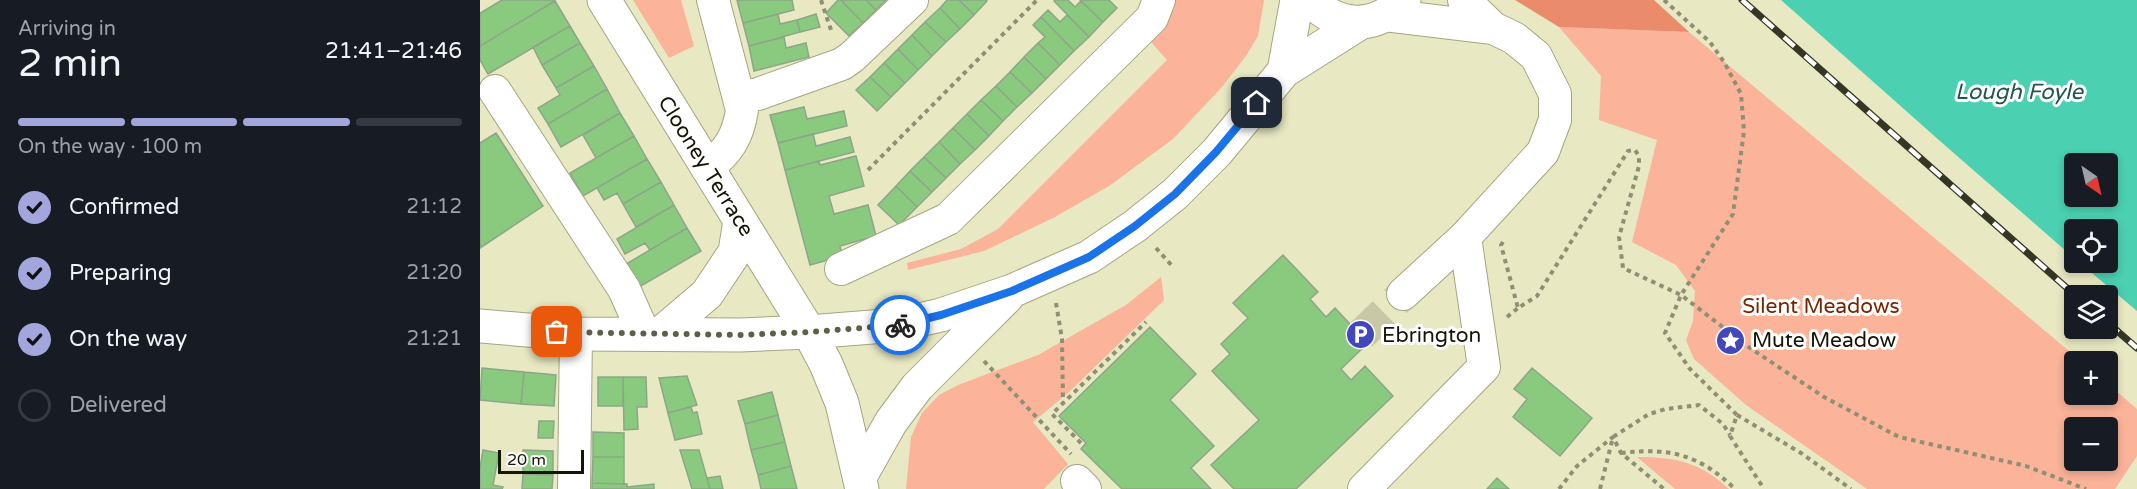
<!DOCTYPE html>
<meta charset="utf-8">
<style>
:root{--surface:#171b24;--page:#242831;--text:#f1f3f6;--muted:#9ea1a6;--line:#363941;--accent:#a2a6dc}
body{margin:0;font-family:"Varela Round",sans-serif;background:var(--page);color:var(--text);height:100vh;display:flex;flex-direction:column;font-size:22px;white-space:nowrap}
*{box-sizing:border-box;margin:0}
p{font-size:20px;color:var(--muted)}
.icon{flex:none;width:33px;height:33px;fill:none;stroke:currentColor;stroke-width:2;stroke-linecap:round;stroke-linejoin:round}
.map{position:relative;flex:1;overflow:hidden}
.details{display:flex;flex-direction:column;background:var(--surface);width:480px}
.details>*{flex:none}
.needle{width:39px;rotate:146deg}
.buttons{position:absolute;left:1584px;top:153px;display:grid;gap:12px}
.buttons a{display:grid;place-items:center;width:54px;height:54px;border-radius:6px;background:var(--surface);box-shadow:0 3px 9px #0003;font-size:30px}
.scale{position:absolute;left:18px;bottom:15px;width:86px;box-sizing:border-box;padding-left:6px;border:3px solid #151407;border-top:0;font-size:16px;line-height:21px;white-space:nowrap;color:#151407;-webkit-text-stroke:4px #fff;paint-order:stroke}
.pin{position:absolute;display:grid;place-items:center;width:51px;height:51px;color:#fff;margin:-26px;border-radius:12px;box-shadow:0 3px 9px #0006}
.courier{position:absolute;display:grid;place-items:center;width:60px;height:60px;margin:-30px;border:4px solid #1a73e8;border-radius:50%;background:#fff;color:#222;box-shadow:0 2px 8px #0007}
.headline em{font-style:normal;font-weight:600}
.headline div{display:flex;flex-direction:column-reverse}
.headline{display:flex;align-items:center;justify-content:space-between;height:102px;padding:0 18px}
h1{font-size:39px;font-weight:600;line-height:45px}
.bar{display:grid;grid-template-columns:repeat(4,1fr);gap:9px 6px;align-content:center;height:72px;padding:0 18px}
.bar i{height:8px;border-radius:4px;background:var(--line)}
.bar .on{background:var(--accent)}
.bar p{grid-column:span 4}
ol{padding:0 18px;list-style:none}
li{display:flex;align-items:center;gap:18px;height:66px}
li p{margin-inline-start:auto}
li .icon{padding:6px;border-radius:50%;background:var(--accent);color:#111;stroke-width:4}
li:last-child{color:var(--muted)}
li i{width:33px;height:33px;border:3px solid var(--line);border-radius:50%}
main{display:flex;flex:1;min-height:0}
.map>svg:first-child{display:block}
</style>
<main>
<section class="details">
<div class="headline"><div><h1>2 min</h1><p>Arriving in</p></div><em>21:41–21:46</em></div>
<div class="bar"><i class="on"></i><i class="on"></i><i class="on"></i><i></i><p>On the way · 100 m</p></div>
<ol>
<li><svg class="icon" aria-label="check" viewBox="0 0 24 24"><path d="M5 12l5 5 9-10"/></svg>Confirmed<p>21:12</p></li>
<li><svg class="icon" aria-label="check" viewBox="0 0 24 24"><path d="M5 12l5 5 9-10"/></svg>Preparing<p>21:20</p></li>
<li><svg class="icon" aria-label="check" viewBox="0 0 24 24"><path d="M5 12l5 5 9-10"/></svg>On the way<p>21:21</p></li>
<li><i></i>Delivered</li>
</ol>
</section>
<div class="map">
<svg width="1657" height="489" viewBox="0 0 1657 489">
<rect width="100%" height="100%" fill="#e8e8c3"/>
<path fill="#fbb39a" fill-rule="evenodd" d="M153 0H201L214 46 189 58Z
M695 0H784L778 36 766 56 742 87 693 139 629 186 573 218 504 251 428 270 427 263 481 249 518 229 687 60 670 41 693 11Z
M1079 27 1209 32 1601 361 1594 362V394H1628V384L1657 409V456L1635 489H1387L1266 405 1214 359 1206 340 1213 321 1215 291 1196 265 1152 242 1177 140 1119 120 1121 76ZM1594 428H1628V460H1594Z
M681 277 684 300 589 392 553 422 588 464 564 489H426L431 437 442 413 459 395 478 385 558 355 646 305Z
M1157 457C1195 457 1220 462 1249 489H1195Z"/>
<path fill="#ea8c6b" d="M1035 0H1174L1209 32 1079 27Z"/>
<path fill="#4bd0b1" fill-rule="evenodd" d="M1301 0H1657V311L1600 263 1628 262V230H1594V258L1460 141ZM1594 164H1628V196H1594Z"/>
<path fill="#89ca7e" stroke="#8da689" stroke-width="1.5" d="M22 0H75V1L0 46V13Z
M257 0H312L314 10 263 23Z
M358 0H361L383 23 369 36 346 13Z
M361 0H386L396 10 383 23Z
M386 0H406L396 10Z
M467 0H479L494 15 480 29 460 8Z
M479 0H506L507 1 494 15Z
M575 0H588L595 7 601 1 623 22 609 37 574 1Z
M600 0H629L637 8 623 22Z
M75 1 90 26 8 74 0 60V46Z
M460 8 480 29 466 42 445 22Z
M568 10 580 22 587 15 609 37 594 51 561 17Z
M298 14 300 24 317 20 320 32 269 46 263 23Z
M336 14 340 27 320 32 317 20Z
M561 17 594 51 580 65 558 43 565 37 553 25Z
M445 22 466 42 452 56 432 35Z
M90 26 100 43 62 65 53 47Z
M432 35 452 56 438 70 418 49Z
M304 37 306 48 326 43 329 57 274 71 269 46Z
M100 43 114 66 76 88 62 65Z
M558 43 580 65 566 79 544 57Z
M418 49 438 70 425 83 404 63Z
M544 57 566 79 552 93 530 72Z
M404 63 425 83 411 97 390 77Z
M114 66 127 89 68 124 58 108 80 95 76 88Z
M530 72 552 93 537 107 516 86Z
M390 77 411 97 397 111 376 90Z
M516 86 537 107 523 121 501 100Z
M127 89 140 113 81 147 68 124Z
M501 100 523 121 509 136 487 114Z
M324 107 327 119 364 111 367 126 298 143 290 115Z
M140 113 154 136 116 158 103 135Z
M487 114 509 136 495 150 473 128Z
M473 128 495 150 480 164 459 142Z
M16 133 63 206 0 248V143Z
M333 134 336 146 370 137 374 152 305 170 298 143Z
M154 136 167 159 103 196 90 173Z
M459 142 480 164 466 178 444 157Z
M376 156 384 186 349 196 354 214 388 205 396 236 360 246 362 256 330 265 305 170 339 161 340 165Z
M444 157 466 178 452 192 430 171Z
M167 159 181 182 143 204 137 193 124 200 117 188Z
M430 171 452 192 437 207 416 186Z
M181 182 194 205 156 227 143 204Z
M416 186 437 207 419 225 398 205Z
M194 205 207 228 170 250 165 243 145 254 137 239Z
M207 228 221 251 154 290 141 267Z
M803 255 838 292 830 299 846 317 855 308 888 343 861 369 871 380 885 366 913 396 816 489H754L731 465 779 420 732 371 750 354 741 344 768 318 753 303Z
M670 327 716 374 690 400 734 446 711 468 731 489H642L601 449 606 443 579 416Z
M2 368 44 372 41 404 0 400Z
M1052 368 1112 418 1080 456 1033 417 1047 399 1034 389Z
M44 372 76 375 74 406 41 404Z
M207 376 217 405 188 413 179 378Z
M118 377H143V406H118Z
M143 377H166L167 407H157L158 429 144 430Z
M292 392 298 415 265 424 258 401Z
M211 407 213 413 217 412 222 434 195 440 188 413Z
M298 415 305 442 271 450 265 424Z
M59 421H74L73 438H58Z
M113 432 144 433V457H113Z
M305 442 311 466 278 475 271 450Z
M3 450 19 453 13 485 23 487 22 489H0V468Z
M43 450 73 451V475L43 474Z
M200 450H219L230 489H212Z
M113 457H144V484L112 483Z
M311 466 317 489H281L278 475Z
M43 474 73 475 72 489H42Z
M240 476 243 489H230L227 478Z
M1017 478 1029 489H1007Z
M112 483 147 484V487L174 484V489H112Z"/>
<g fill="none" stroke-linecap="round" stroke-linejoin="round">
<path stroke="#c8c8a7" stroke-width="32" stroke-dasharray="32 16" stroke-linecap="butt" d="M881 335 923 294"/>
<defs>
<path id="minor" d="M905 15 1013 28
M15 91 144 289 164 334
M260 98 278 94 362 64 372 57 432 0
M227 168C248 152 258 137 262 110L233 0
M361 269 468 219 672 18 679 0
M923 294 985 237 1063 152 1075 120V94L1056 56 1034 38 1013 28 984 0
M597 481 605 489
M94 489 96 334
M884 489 1004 367 985 237"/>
<path id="major" d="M124 0 329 332
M180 334 227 294 255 252 260 221"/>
<path id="highway" d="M830 0C859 29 895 30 924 0
M804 71 817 0
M0 326 96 334 260 335 329 332 417 325 461 315 532 291 609 257 655 226 695 194 737 152 804 71 880 23
M329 332 346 364 362 403 382 489
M380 477 411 422 437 387 527 297"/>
</defs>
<use href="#minor" stroke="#a6a582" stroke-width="34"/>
<use href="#major" stroke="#a6a582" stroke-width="35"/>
<use href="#highway" stroke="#a6a582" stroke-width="35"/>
<path stroke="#8f8f74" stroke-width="4" stroke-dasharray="4.5 4.5" stroke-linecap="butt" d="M341 0 352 33
M1184 0 1230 42 1244 62 1261 94 1264 131 1253 214 1201 295 1185 333 1210 369 1257 415 1250 436 1284 489
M388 170 557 0
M1023 242 1021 245 1038 308 1057 296 1148 151 1155 150 1159 156V166L1139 237 1143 268 1201 295 1270 348 1344 397 1419 437 1546 466 1606 489
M676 248 694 268
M576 303 582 339 583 402
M1027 317 1038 308
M504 361 591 454
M1257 415 1321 453 1371 489
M601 443 572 414 666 322
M1141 453C1190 447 1220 455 1255 489
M1079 489 1097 466 1133 437 1141 453 1184 489
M1120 489 1133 437 1169 414 1186 409 1219 405 1243 424 1250 435"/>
<use href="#minor" stroke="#fff" stroke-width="32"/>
<use href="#major" stroke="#fff" stroke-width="33"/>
<use href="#highway" stroke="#fff" stroke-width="33"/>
<defs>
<path id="rail" d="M1262 0 1596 296
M1628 323 1657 348"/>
</defs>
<use href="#rail" stroke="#363625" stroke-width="7"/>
<use href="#rail" stroke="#fff" stroke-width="4.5" stroke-dasharray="14" stroke-linecap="butt"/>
</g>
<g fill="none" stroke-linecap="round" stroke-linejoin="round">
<path stroke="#5f5e49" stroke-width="6" stroke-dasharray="0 10.8" d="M77 332 260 335 329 332 420 325"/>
<path stroke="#1a73e8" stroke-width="8" d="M420 325 461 315 532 291 609 257 655 226 695 194 736 152 777 103"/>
</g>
<defs>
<symbol id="parking-disc" viewBox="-11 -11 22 22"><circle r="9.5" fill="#4247bc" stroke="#fff"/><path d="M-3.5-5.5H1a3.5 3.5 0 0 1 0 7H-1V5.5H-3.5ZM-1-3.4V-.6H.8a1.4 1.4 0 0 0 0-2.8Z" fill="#fff"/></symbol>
<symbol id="sight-disc" viewBox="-11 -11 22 22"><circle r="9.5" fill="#4247bc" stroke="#fff"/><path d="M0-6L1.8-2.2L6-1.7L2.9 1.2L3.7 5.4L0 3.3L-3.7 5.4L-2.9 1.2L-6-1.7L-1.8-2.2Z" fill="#fff"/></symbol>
</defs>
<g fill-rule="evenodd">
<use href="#parking-disc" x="864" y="318" width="33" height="33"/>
<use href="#sight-disc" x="1234" y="324" width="33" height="33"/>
</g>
<g text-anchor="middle" stroke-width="6" stroke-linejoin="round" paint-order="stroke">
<g font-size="21" fill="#151407" stroke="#fff">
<text transform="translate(226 166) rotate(58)" y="7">Clooney Terrace</text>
</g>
<g font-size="21" fill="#782500" stroke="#fff">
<text x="1341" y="313">Silent Meadows</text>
</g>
<g font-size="21" fill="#151407" stroke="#fff" text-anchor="start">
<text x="902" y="342">Ebrington</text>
<text x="1272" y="347">Mute Meadow</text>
</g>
<g font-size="22" font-style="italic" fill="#21574a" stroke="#fff">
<text x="1539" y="99">Lough Foyle</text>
</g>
</g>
</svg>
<div class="buttons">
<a><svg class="needle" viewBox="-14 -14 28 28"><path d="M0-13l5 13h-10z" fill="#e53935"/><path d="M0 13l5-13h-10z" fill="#9ea1a6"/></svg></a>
<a><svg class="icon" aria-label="locate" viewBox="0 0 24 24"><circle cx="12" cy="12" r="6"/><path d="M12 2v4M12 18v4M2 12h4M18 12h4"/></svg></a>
<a><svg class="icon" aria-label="layers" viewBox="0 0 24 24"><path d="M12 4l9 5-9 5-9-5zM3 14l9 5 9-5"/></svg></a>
<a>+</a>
<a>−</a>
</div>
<div class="scale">20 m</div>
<div class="pin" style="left:77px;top:332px;background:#ea580c"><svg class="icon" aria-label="bag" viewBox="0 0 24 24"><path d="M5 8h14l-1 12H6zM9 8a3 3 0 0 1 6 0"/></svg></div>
<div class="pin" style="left:777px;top:103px;background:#1f2937"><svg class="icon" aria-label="home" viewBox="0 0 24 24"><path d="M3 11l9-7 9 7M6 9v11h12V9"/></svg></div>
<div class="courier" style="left:420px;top:325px"><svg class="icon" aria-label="bike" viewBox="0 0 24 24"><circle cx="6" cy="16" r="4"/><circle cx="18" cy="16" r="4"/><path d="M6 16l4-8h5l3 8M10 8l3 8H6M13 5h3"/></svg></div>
</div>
</main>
